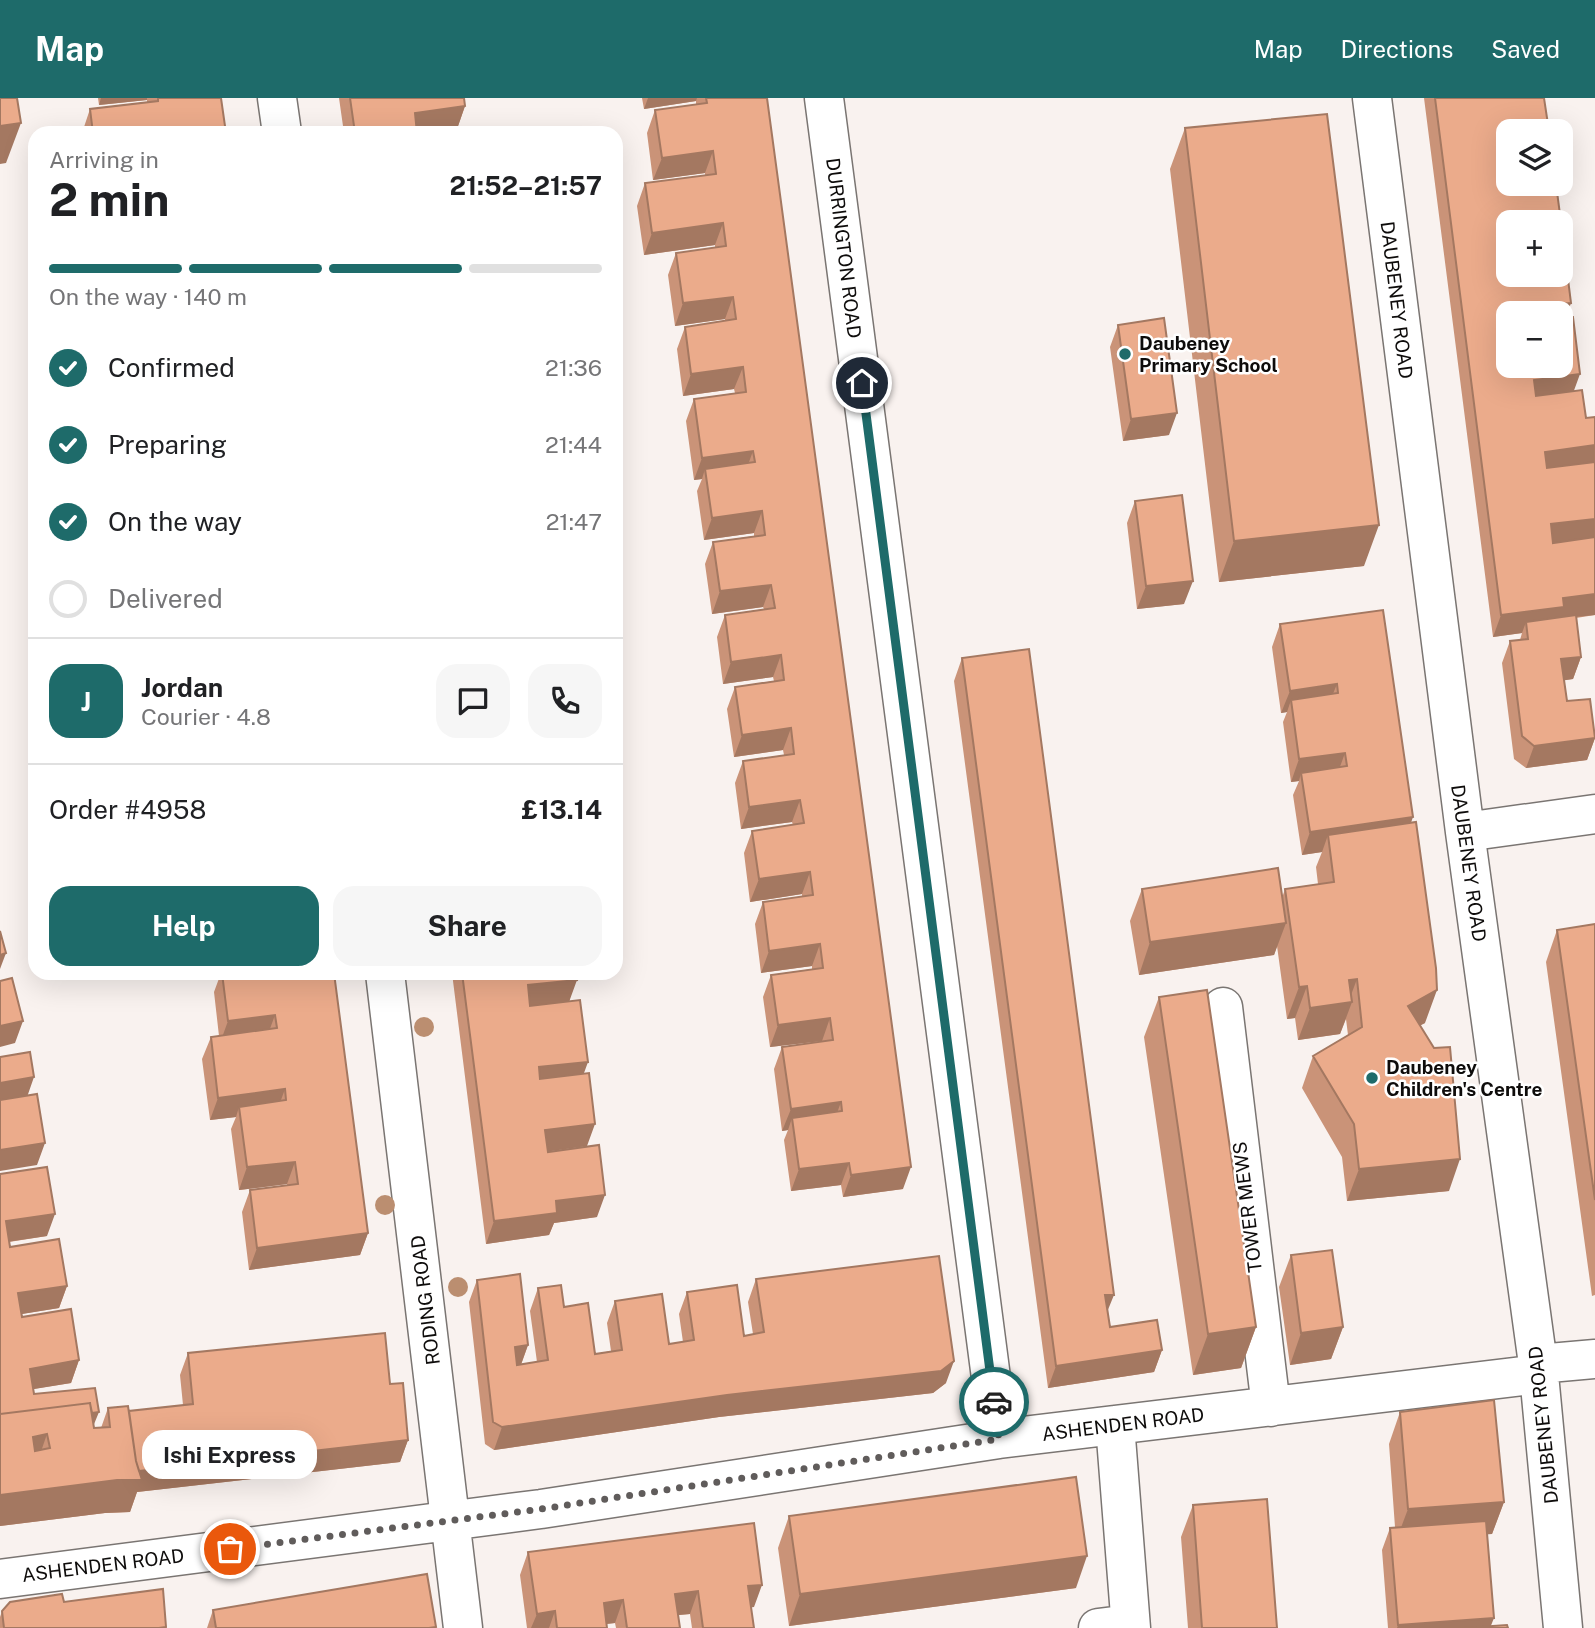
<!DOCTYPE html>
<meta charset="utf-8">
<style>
:root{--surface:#fff;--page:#f6f6f6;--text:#202124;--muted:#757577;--line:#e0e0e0;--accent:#1e6b6a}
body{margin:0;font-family:"Public Sans",sans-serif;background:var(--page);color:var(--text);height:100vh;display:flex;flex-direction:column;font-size:26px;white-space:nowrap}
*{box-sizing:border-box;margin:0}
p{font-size:23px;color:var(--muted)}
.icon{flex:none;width:38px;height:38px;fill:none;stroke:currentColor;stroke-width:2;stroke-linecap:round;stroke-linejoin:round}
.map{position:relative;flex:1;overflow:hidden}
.sheet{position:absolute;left:28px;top:28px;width:595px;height:854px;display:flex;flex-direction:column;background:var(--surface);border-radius:21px;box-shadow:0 7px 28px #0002}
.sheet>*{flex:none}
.controls{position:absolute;left:1496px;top:21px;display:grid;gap:14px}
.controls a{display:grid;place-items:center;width:77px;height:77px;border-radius:14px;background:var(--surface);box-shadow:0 7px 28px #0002;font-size:35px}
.pin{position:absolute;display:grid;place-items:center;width:60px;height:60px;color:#fff;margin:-30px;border:4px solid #fff;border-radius:50%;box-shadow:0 2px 7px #0007}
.courier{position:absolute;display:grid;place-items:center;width:70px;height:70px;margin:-35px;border:5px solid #1e6b6a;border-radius:50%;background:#fff;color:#222;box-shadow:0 2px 9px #0007}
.bubble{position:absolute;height:49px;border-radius:21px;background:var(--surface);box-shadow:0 7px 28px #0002;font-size:23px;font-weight:700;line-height:49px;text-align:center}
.summary em{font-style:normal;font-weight:700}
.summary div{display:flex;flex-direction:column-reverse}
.summary{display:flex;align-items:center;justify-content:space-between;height:119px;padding:0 21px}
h1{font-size:46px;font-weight:700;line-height:52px}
.bar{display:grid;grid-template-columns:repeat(4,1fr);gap:10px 7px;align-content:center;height:84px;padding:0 21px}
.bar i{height:9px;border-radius:5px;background:var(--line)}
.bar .selected{background:var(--accent)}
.bar p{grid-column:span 4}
.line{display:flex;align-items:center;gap:18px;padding:0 21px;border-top:2px solid var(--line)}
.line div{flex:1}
.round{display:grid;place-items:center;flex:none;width:74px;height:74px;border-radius:21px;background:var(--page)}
ol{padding:0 21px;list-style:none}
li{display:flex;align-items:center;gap:21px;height:77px}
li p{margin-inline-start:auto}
li .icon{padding:7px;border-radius:50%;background:var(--accent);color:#fff;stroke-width:4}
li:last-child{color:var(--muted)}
li i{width:38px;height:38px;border:4px solid var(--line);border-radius:50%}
.action{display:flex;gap:14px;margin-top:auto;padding:14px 21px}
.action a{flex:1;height:80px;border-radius:21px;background:var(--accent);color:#fff;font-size:28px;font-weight:700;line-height:80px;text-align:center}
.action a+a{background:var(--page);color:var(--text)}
header{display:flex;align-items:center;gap:42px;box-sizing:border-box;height:98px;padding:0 35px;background:var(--accent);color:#fff}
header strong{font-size:33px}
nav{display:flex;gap:38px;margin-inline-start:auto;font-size:24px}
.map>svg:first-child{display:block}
</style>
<header>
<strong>Map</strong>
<nav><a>Map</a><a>Directions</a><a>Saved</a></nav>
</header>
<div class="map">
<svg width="1595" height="1530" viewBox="0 0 1595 1530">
<rect width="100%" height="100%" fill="#f9f2ef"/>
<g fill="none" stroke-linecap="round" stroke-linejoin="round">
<defs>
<path id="minor" d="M277 0 282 35
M824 0 999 1341
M1372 0 1465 734 1538 1266 1563 1530
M1465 734 1595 716
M385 875 463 1530
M1223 909 1271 1309
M1538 1266 1595 1261
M1115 1327 1131 1530
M0 1481 541 1411 999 1341 1539 1276
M1098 1530 1130 1526"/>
</defs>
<use href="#minor" stroke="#7a7572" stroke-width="41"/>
<use href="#minor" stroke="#fff" stroke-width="38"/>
</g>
<g fill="#bb8e70">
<circle cx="424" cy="929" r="10"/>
<circle cx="385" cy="1107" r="10"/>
<circle cx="458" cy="1189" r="10"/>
</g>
<path fill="#ca9378" d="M98 0H221L226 35H82L90 11 147 4V2L99 7Z
M339 0H464L465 8 457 31 424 35H344Z
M642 0H767L903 1091 843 1099 841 1087 791 1093 784 1042 788 1032 782 1033 774 971 782 949 822 943 770 949 763 899 771 877 812 871V868L761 875 755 826 763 804 802 799V796L750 804 744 755 752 733 793 727 792 724 741 731 735 685 743 663 784 657 783 652 734 659 727 611 735 589 774 583 773 579 723 586 717 539 725 517 764 511 763 509 712 516 705 466 713 444 754 438V435L704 442 697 393 702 381 694 382 686 323 694 301 735 295 734 291 683 298 677 251 685 229 725 223V221L675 228 668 177 676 155 715 150V147L644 157 637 108 645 85 705 78V75L653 82 647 35 655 12 696 7V3L644 11Z
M1424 0H1544L1508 124 1565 220 1574 293 1595 517 1576 520 1581 559 1573 581 1564 582 1567 603 1595 640 1587 662 1526 670 1514 661 1502 565 1510 543 1520 542 1522 535 1493 539Z
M1185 30 1364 468 1219 484 1170 71Z
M1118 227 1169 337 1123 343 1110 249Z
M1135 403 1184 506 1137 511 1127 425Z
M1383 512 1411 725 1425 925 1420 927 1449 1093 1347 1103 1342 1059 1302 990 1313 958 1348 937 1346 921 1340 936 1298 942 1295 920 1287 921 1277 848 1274 857 1139 877 1130 823 1142 791 1282 800 1285 791 1318 786 1316 769 1322 754 1302 757 1293 697 1299 683 1291 684 1283 624 1287 614 1281 615 1272 549 1280 526Z
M962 560 1107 1214 1110 1229 1162 1252 1154 1274 1048 1290 954 583Z
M1595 826V1197L1592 1198 1546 864 1557 832Z
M221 875H334L368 1135 360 1157 249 1172 242 1114 250 1092 287 1087V1086L239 1092 231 1031 236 1019 210 1022 202 961 211 939 219 938 214 894Z
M452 875H576L569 904 583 976 587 1048 548 1053 597 1119 554 1125 549 1137 486 1146Z
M1159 899 1256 1229 1241 1270 1193 1277 1144 939Z
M0 1076 47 1138 9 1144 10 1149 67 1188 59 1210 21 1216 22 1219 79 1262 71 1285 33 1291 34 1296 93 1328 94 1330H101L108 1310 129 1313 183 1307 180 1277 188 1255 390 1286 408 1342 400 1364 137 1394 130 1414 105 1415 0 1428Z
M1291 1157 1343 1229 1331 1261 1290 1267 1279 1189Z
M756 1181 946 1285 933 1295 719 1319 494 1352 485 1346 469 1204 477 1182 528 1247 521 1267 537 1264 530 1213 538 1190 564 1209 595 1256 611 1253 607 1225 615 1203 669 1246 683 1244 679 1216 687 1194 744 1238 753 1236 748 1204Z
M1400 1314 1504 1404 1492 1436H1487L1491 1528 1508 1530H1388L1382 1452 1390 1430 1395 1429 1389 1346Z
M1193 1407 1277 1530H1188L1181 1439Z
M789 1418 1076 1490 789 1528 778 1450Z
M754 1425V1509H751L754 1530H692L690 1516 678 1517 680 1530H616L615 1525 606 1526 607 1530H527L520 1477 528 1454Z
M64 1504 166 1529 165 1530H0V1519L2 1513Z
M213 1512 436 1530H207Z"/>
<path fill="#a47861" d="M101 0H147V2L99 7Z
M648 0H697L696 3 644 11Z
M465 8 457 31 424 35H408L415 15Z
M21 25 6 65 0 66V28Z
M713 53 705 75 653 82 662 60Z
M1505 63H1508V84Z
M723 125 715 147 644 157 652 135Z
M733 199 725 221 675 228 683 205Z
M1571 205 1563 227H1561V215H1523L1524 210Z
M743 269 734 291 683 298 691 276Z
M1580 276 1572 298 1526 305 1534 282Z
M1177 315 1169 337 1123 343 1131 321Z
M1595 347V368L1537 376 1545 354Z
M753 353 745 375 705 371 702 381 694 382 702 360Z
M762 413 754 435 704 442 712 420Z
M1595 421V439L1543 449 1551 426Z
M1379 427 1364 468 1219 484 1234 443Z
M1193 483 1184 506 1137 511 1146 488Z
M771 487 763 509 712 516 720 493Z
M1595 496V517L1526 524 1522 535 1493 539 1501 517 1563 500Z
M781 557 773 579 723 586 731 564Z
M1581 559 1573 581 1553 584 1561 561Z
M1337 586 1328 608 1291 602 1287 614 1281 615 1290 593Z
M791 630 783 652 734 659 742 637Z
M1595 640 1587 662 1526 670 1534 648Z
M1345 655 1337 677 1301 675 1299 683 1291 684 1299 661Z
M800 702 792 724 741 731 749 709Z
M1413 719 1405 742 1328 737 1322 754 1302 757 1310 734Z
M810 774 802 796 750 804 759 781Z
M1286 825 1274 857 1139 877 1150 844Z
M820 846 812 868 761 875 769 853Z
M6 855 0 871V857Z
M1357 881 1348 905 1352 904 1340 936 1298 942 1310 910 1349 882Z
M577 882 569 904 520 910 528 887Z
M1307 888 1295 920 1287 921 1299 889Z
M1437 892 1425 925 1397 940 1408 908Z
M275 917 267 939 220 945 228 923Z
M830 920 822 943 770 949 778 927Z
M23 923 15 945 0 949V928Z
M588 964 580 986 531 992 539 969Z
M34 979 26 1002 0 1006V985Z
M285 991 277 1013 239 1009 236 1019 210 1022 218 1000Z
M841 1004 833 1026 792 1020 788 1032 782 1033 791 1011Z
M595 1026 587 1048 537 1055 545 1032Z
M45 1045 37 1067 0 1073V1052Z
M1460 1061 1449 1093 1347 1103 1359 1071Z
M295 1064 287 1086 239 1092 247 1069Z
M849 1065 841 1087 791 1093 799 1071Z
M911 1069 903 1091 843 1099 851 1077Z
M605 1097 597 1119 554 1125 549 1137 486 1146 494 1123 556 1103Z
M55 1116 47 1138 0 1145 6 1123Z
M368 1135 360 1157 249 1172 257 1150Z
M67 1188 59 1210 10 1218 18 1195Z
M1105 1197H1114L1105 1219Z
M1256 1229 1241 1270 1193 1277 1208 1236Z
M1343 1229 1331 1261 1290 1267 1301 1235Z
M528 1247 520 1269 507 1271 515 1249Z
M1162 1252 1154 1274 1048 1290 1056 1268Z
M79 1262 71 1285 22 1293 30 1271Z
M954 1263 946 1285 933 1295 719 1319 494 1352 502 1329Z
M99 1314 90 1336H47L36 1368 0 1326Z
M408 1342 400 1364 137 1394 130 1414 105 1415 0 1428V1397L132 1373Z
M1504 1404 1492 1436 1396 1443 1408 1411Z
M1087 1458 1076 1490 789 1528 800 1496Z
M762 1487 754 1509 740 1511 748 1488Z
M698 1493 690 1516 667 1518 675 1496Z
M623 1502 615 1525 596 1527 604 1505Z
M555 1513 549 1530H531L537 1516Z
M1494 1520 1490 1530H1397L1398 1527Z"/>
<path fill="#ebab8b" stroke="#a47861" stroke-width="2" fill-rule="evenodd" d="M0 0H17L21 25 0 28Z
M158 0H221L226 35H93L90 11 158 3Z
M350 0H464L465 8 415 15 417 35H355Z
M706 0H767L911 1069 851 1077 849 1065 799 1071 792 1020 842 1013 841 1004 791 1011 782 949 833 942 830 920 778 927 771 877 823 870 820 846 769 853 763 804 813 797 810 774 759 781 752 733 804 725 800 702 749 709 743 663 794 656 791 630 742 637 735 589 784 582 781 557 731 564 725 517 775 510 771 487 720 493 713 444 765 437 762 413 712 420 705 371 755 364 753 353 702 360 694 301 746 294 743 269 691 276 685 229 736 221 733 199 683 205 676 155 726 148 723 125 652 135 645 85 716 76 713 53 662 60 655 12 707 5Z
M1435 0H1544L1549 33H1508V63H1505L1508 86H1556L1561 124H1508V177H1561V149H1564L1571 205 1524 210 1525 215H1508V268H1561V220L1573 219 1580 276 1534 282 1536 298 1582 292 1586 320 1595 319V347L1545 354 1547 370 1595 364V421L1551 426 1553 445 1595 439V496L1563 500 1564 509 1501 517Z
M1327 16 1379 427 1234 443 1185 30Z
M1164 220 1177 315 1131 321 1118 227Z
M1182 397 1193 483 1146 488 1135 403Z
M1383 512 1413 719 1310 734 1301 675 1347 668 1345 655 1299 661 1291 602 1338 595 1337 586 1290 593 1280 526Z
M1576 517 1581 559 1561 561 1567 603 1590 601 1595 640 1534 648 1522 638 1510 543 1528 541 1526 524Z
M1029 551 1114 1197H1105L1110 1229 1157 1222 1162 1252 1056 1268 962 560Z
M1416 724 1436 870 1437 892 1408 908 1434 950 1450 949 1460 1061 1359 1071 1354 1026 1313 958 1362 929 1357 881 1349 882 1352 904 1310 910 1307 888 1299 889 1285 791 1334 784 1328 737Z
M1278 770 1286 825 1150 844 1142 791Z
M1595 826V1102L1557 832Z
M0 833 6 855 0 857Z
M222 875H334L368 1135 257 1150 250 1092 298 1086 295 1064 247 1069 239 1009 286 1002 285 991 218 1000 211 939 277 930 275 917 228 923Z
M462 875H576L577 882 528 887 530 908 580 902 588 964 539 969 540 981 589 975 595 1026 545 1032 548 1054 599 1047 605 1097 556 1103 557 1115 494 1123Z
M12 880 23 923 0 928V883Z
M1207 892 1256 1229 1208 1236 1159 899Z
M30 954 34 979 0 985V959Z
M37 996 45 1045 0 1052V1002Z
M47 1069 55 1116 6 1123 10 1149 59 1141 67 1188 18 1195 22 1219 71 1211 79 1262 30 1271 34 1296 95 1290 99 1314 92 1315 90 1305 0 1316V1076Z
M1332 1152 1343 1229 1301 1235 1291 1157Z
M939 1158 954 1263 941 1273 727 1297 502 1329 493 1324 477 1182 520 1176 528 1247 515 1249 517 1267 548 1262 538 1190 561 1187 564 1209 588 1205 595 1256 622 1252 615 1203 662 1196 669 1246 694 1242 687 1194 737 1187 744 1238 764 1234 756 1181Z
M385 1235 390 1286 403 1285 408 1342 139 1373 136 1363 129 1313 193 1306 188 1255Z
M1494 1302 1504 1404 1408 1411 1400 1314Z
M90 1305 94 1330 110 1329 108 1310 128 1308 136 1363 142 1382H117L0 1397V1316ZM47 1336 50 1350 35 1353 33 1339Z
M1076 1379 1087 1458 800 1496 789 1418Z
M1267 1401 1277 1530H1202L1193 1407Z
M1486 1423 1494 1520 1398 1527 1390 1430Z
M754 1425 762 1487 748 1488 754 1530H703L698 1493 675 1496 680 1530H627L623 1502 604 1505 607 1530H557L555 1513 537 1516 528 1454Z
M427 1476 436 1529 429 1530H216L213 1512Z
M163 1491 166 1529 159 1530H4L2 1513 10 1504 62 1496 64 1504Z
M1507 1527 1508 1530H1463Z"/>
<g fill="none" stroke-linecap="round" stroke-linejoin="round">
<path stroke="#605c5b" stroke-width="7" stroke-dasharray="0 12.6" d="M230 1451 541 1411 999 1341 994 1304"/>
<path stroke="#1e6b6a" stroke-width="9" d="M862 285 994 1304"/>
</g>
<g fill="#1e6b6a" stroke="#fff" stroke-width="2.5">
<circle cx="1125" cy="256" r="7"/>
<circle cx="1372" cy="980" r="7"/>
</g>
<g text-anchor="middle" stroke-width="5" stroke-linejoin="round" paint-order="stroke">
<g font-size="19" fill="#0e0c0b" stroke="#fff">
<text transform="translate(844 150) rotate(83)" y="7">DURRINGTON ROAD</text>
<text transform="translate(1397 202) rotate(83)" y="7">DAUBENEY ROAD</text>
<text transform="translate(1469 765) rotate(82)" y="7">DAUBENEY ROAD</text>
<text transform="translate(1247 1109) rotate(-97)" y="7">TOWER MEWS</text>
<text transform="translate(425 1202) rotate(-97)" y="7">RODING ROAD</text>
<text transform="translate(1123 1326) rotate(-7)" y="7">ASHENDEN ROAD</text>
<text transform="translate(1543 1327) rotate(-96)" y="7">DAUBENEY ROAD</text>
<text transform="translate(103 1467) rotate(-7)" y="7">ASHENDEN ROAD</text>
</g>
<g font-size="19" font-weight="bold" fill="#0e0c0b" stroke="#fff" text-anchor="start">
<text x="1139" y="252">Daubeney<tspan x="1139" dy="22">Primary School</tspan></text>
<text x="1386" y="976">Daubeney<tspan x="1386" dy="22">Children's Centre</tspan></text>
</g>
</g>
</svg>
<div class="controls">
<a><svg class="icon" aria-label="layers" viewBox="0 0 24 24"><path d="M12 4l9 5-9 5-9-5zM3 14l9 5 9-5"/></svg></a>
<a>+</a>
<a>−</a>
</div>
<div class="pin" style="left:230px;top:1451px;background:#ea580c"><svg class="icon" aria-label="bag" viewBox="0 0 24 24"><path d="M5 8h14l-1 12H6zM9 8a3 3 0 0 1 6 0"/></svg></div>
<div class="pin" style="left:862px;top:285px;background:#1f2937"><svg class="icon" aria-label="home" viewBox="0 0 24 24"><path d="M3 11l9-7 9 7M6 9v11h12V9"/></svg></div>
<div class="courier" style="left:994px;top:1304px"><svg class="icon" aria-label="car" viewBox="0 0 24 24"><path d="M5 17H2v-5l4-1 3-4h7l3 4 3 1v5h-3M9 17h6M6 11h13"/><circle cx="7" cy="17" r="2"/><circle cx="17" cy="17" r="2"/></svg></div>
<div class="bubble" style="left:142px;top:1332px;width:175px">Ishi Express</div>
<section class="sheet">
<div class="summary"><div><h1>2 min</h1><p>Arriving in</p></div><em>21:52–21:57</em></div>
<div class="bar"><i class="selected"></i><i class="selected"></i><i class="selected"></i><i></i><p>On the way · 140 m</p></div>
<ol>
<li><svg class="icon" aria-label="check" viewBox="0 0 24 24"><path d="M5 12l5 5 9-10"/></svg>Confirmed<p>21:36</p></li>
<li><svg class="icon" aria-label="check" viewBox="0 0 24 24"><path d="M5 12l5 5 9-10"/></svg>Preparing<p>21:44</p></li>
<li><svg class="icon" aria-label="check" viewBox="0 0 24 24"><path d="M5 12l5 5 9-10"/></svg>On the way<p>21:47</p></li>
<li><i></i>Delivered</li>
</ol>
<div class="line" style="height:126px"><b class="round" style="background:var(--accent);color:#fff">J</b><div><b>Jordan</b><p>Courier · 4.8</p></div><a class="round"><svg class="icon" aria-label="chat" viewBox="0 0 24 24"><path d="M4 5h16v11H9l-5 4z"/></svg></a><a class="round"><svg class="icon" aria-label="phone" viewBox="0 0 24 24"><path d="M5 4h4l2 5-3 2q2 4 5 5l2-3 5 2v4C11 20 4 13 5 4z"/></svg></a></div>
<div class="line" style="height:91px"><div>Order #4958</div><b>£13.14</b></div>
<div class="action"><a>Help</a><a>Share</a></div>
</section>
</div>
